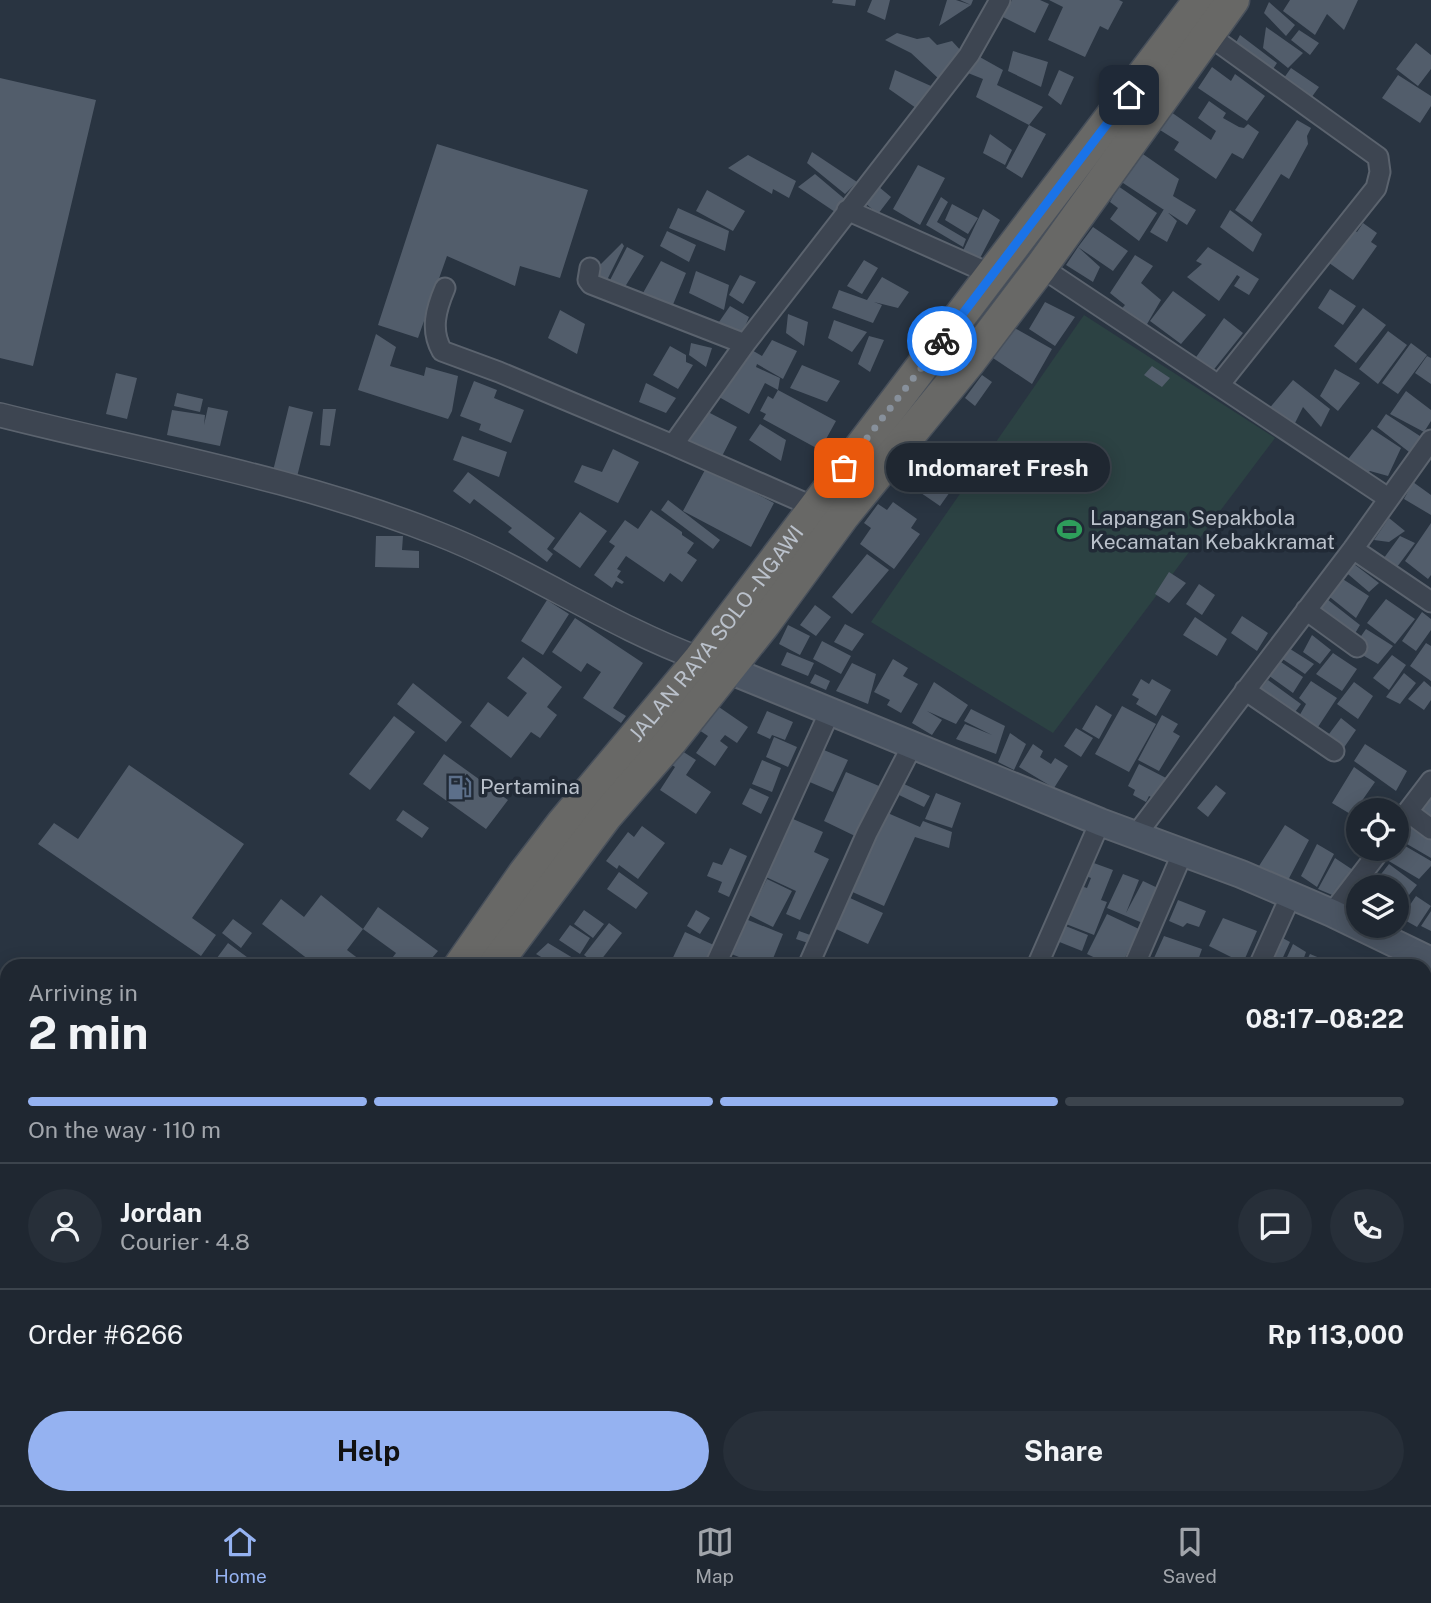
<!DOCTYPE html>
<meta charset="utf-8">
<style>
:root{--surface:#1f2731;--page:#272f39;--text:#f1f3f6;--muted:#a1a5ab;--line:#3c444d;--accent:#95b2f1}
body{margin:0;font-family:"Public Sans",sans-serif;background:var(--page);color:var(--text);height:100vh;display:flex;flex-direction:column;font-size:26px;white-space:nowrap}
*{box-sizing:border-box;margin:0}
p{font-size:23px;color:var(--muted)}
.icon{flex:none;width:38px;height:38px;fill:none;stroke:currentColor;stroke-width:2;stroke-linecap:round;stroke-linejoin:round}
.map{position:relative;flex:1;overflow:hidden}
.drawer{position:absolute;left:0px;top:959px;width:1432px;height:546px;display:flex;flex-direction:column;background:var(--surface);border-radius:21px 21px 0 0;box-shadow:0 4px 18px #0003,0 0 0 2px var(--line)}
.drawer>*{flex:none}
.fabs{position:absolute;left:1346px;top:798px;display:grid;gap:14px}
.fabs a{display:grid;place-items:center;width:63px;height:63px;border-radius:50%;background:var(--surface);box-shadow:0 4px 18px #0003,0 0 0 2px var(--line);font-size:35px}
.pin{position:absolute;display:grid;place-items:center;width:60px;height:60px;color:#fff;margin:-30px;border-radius:14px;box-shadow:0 4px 10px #0006}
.courier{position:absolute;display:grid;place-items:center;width:70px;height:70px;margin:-35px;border:5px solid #1a73e8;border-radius:50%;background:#fff;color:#222;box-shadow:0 2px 9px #0007}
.bubble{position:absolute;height:49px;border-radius:24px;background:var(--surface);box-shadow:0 4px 18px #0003,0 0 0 2px var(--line);font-size:23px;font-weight:700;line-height:49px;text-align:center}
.head em{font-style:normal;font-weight:700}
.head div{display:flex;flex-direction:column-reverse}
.head{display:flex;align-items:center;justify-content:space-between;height:119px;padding:0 28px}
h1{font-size:46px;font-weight:700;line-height:52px}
.bar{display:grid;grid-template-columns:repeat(4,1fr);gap:10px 7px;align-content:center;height:84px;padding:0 28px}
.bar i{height:9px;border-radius:5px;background:var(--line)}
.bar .selected{background:var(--accent)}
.bar p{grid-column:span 4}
.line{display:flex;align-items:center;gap:18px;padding:0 28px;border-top:2px solid var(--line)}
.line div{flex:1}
.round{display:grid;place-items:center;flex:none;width:74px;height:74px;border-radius:37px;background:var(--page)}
.cta{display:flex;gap:14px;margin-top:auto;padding:14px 28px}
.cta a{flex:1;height:80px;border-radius:42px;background:var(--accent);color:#111;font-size:28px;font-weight:700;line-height:80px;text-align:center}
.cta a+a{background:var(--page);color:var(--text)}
.menu{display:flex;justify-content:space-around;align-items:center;height:98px;border-top:2px solid var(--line);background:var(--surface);font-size:19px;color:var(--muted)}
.menu a{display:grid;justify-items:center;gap:4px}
.menu .selected{color:var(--accent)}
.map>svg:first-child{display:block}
</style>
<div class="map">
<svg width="1431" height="1505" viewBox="0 0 1431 1505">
<rect width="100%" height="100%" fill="#293441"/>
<path fill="#2c4243" d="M1084 315 1275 438 1053 733 871 622Z"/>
<path fill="#525d6b" d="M833 0H856L855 6 832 3Z
M872 0H890L885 20 867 12Z
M947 0H956L971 5 960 0H973L971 5 939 26Z
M1012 0H1040L1049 4 1035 33 1003 17Z
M1049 0H1119L1123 2 1108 30 1100 26 1085 57 1048 40 1063 7Z
M1290 0H1358L1344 30 1327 14 1315 35 1283 11Z
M1269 2 1295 25 1286 36 1264 13Z
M1266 27 1303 53 1288 68 1263 48Z
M1299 30 1319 43 1310 55 1291 40Z
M897 33 917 39 929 37 937 45 952 41 963 53 939 79 911 53 885 40Z
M1240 35 1277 63 1269 75 1232 50Z
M1416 43 1431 55V69L1418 86 1396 69Z
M1013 51 1048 62 1041 87 1008 71Z
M978 56 1003 70 997 85 1043 107 1029 125 976 97 983 79 968 73Z
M1212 67 1231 81 1235 74 1265 96 1247 121 1198 88Z
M1291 68 1319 87 1306 105 1279 85Z
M895 70 931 86 916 108 889 89Z
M1059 70 1074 77 1061 105 1048 95Z
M1398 75 1431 96V106L1420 123 1382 98Z
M0 78 96 100 33 366 0 358Z
M1209 101 1226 113 1223 118 1239 127 1244 128 1248 124 1259 132 1243 159 1232 153 1216 179 1174 150 1179 142 1160 130 1171 112 1211 140 1216 131 1198 118Z
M1297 120 1311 128 1307 136 1308 144 1289 179 1281 174 1252 222 1235 210Z
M1029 125 1046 134 1022 178 1006 168Z
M990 134 1012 150 1005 165 983 153Z
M437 144 588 190 560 278 520 266 515 286 447 256 418 338 378 325Z
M812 152 857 182 845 194 807 163Z
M1140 152 1179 179 1173 196 1196 210 1187 225 1120 181Z
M748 155 796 181 789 198 773 189 772 194 728 168Z
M918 165 945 178 920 225 893 209Z
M815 174 847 201 838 214 798 187Z
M1118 186 1157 213 1139 241 1110 219 1118 208 1110 202Z
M879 187 891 197 878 214 865 203Z
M707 190 745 211 733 231 696 211Z
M941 197 948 202 937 222 966 239 963 247 926 225Z
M952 204 978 218 968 234 945 220Z
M678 208 729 231 725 251 669 228Z
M983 209 1000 220 978 262 961 255Z
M1164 209 1177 221 1167 242 1150 232Z
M1230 210 1262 234 1253 252 1220 227Z
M1363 223 1377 233 1371 242 1377 246 1353 280 1325 260 1348 226 1357 232Z
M1093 227 1128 251 1113 271 1078 247 1100 267 1093 282 1066 265 1078 247Z
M667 231 696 245 689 262 660 246Z
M622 243 624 246 605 284 590 275Z
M627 247 644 256 623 290 608 284Z
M1208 247 1259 279 1249 295 1234 286 1240 277 1237 275 1219 301 1187 277 1202 264 1196 261Z
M1135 255 1153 266 1141 283 1161 300 1143 331 1118 313 1125 305 1110 293Z
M864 260 878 268 862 294 847 286Z
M661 261 686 273 672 307 643 293Z
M696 271 729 285 724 310 689 293Z
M740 275 756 282 743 304 729 295Z
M882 277 909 292 898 308 874 302 882 305 873 323 832 308 839 290 867 300Z
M1330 289 1356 306 1343 325 1318 308Z
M1173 291 1206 315 1181 344 1150 321Z
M1045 302 1075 317 1055 346 1029 329Z
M730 306 749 317 742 334 719 322Z
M1363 308 1386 325 1356 363 1334 346Z
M560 310 585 324 577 354 548 338Z
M788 314 808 322 804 346 786 333Z
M1224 318 1243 333 1211 373 1194 360Z
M834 320 867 332 852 352 828 338Z
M1011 326 1052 349 1032 384 990 356Z
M1388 331 1407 345 1378 384 1359 369Z
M376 334 396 347 390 366 424 376 426 367 458 376 452 411 448 419 358 390Z
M869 336 884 340 870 372 858 364Z
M772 340 797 351 783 379 757 364 756 367 780 378 778 390 765 383 749 414 719 397 735 367 739 369 750 349 762 356Z
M691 343 712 348 706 367 689 355Z
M1411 343 1427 355 1398 394 1382 383Z
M670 346 686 355V362L693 365 678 389 653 375Z
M1427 356 1431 358V384L1415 373Z
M802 365 840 381 827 402 790 388Z
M1152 366 1170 378 1162 387 1144 375Z
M1335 369 1360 383 1338 411 1320 396Z
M116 373 137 378 127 419 106 414Z
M982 375 992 382 975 406 965 398Z
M1293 380 1330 409 1321 427 1303 407 1291 431 1267 411Z
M474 381 497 390 494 398 524 410 511 443 479 430 481 424 460 416Z
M646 383 676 398 666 413 639 402Z
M778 390 836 421 820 450 763 419 766 414 760 411 768 396 773 399Z
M1406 391 1431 410V421L1424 432 1390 414Z
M177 393 203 399 200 412 174 406Z
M289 406 313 412 296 481 272 475Z
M208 407 228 411 220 446 167 435 172 410 205 415 204 425Z
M323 409H336L330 446 320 445Z
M708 412 737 427 720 460 687 444 701 415Z
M1386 414 1423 438 1413 455 1377 427Z
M760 424 786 440 781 461 749 440Z
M1372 429 1401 448 1388 476 1370 471 1364 476 1345 463Z
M462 436 507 452 499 477 453 460Z
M928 447 964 472 940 506 905 482Z
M613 449 639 462 618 503 574 482 582 465 602 472Z
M706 468 774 503 751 547 683 511Z
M468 472 555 538 547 549 553 554 547 562 508 532 512 528 474 499 470 504 453 491Z
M1413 482 1431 495V515L1404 499Z
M668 500 720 540 713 549 661 510Z
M893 502 917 519 911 528 920 534 894 569 860 544 871 528 864 523 878 504 887 510Z
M651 510 682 532V535L694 543 687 553 697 560 682 582 670 573 664 582 626 556 617 569 621 571 617 577 624 582 622 584 616 581 612 588 594 575 615 546 609 542 625 520 638 529Z
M580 512 607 531 580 568 553 549Z
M1389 518 1405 531 1389 542 1374 540Z
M1431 523V575L1428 579 1405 561Z
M376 536H403L402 550 419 551V568L375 567Z
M1400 536 1415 543 1394 571 1381 562Z
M867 554 889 570 852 614 832 597Z
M1350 561 1379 583 1369 592 1342 569Z
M1169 572 1186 583 1169 603 1155 594Z
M1338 576 1369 596 1356 618 1326 594Z
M1199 584 1215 595 1202 615 1186 604Z
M1323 596 1360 625 1354 635 1313 607Z
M1386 599 1415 619 1395 644 1367 623Z
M547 600 569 614 543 655 521 641Z
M815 605 831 617 816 636 800 625Z
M1422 612 1431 619V630L1416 651 1402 641Z
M1242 616 1268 633 1257 651 1231 633Z
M1195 617 1227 639 1217 656 1183 635Z
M575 618 643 663 613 708 626 716 621 723 583 698 601 672 587 663 581 672 552 652Z
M845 624 864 634 852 651 834 642Z
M788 625 810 636 800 655 779 644Z
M1366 629 1393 646 1378 664 1352 649Z
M1312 635 1331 650 1320 664 1303 652Z
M822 641 851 656 841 674 813 659Z
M1426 643 1431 646V681L1410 666Z
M1287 647 1314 664 1305 674 1281 658Z
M787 652 814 663 808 676 781 665Z
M1333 653 1357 669 1342 691 1316 674Z
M1392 655 1406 665 1389 690 1373 678Z
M523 657 562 687 547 707 557 715 540 738 531 732 511 758 470 726 488 702 508 717 527 693 507 678Z
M893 659 908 668 903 676 918 684 901 713 887 705 890 700 874 692Z
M1278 660 1303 677 1293 693 1268 675Z
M852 663 876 674 868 704 836 691Z
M1404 673 1416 683 1400 704 1386 697Z
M815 674 830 681 826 690 810 683Z
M1141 679 1149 684 1152 679 1171 690 1156 716 1136 704 1139 699 1132 695Z
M1268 680 1301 704 1292 716 1257 693Z
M1311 681 1337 698 1316 730 1298 718 1306 704 1299 698Z
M1424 681 1431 687V700L1424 710 1408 699Z
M934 682 968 705 956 724 927 711 942 720 932 735 912 723Z
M1354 682 1373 696 1358 719 1337 704Z
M413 683 462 722 446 742 397 704Z
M716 705 748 727 737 743 725 735 720 741 728 747 715 766 696 753 708 736 699 730Z
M1096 705 1112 715 1099 739 1082 729Z
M1122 706 1156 724 1129 772 1095 754Z
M971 709 1005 726 996 754 956 739 965 724 992 735 964 721Z
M767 711 793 722 785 740 772 735 770 739 757 733Z
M1162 715 1178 724 1173 732 1180 736 1159 771 1138 760Z
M394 716 415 732 370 790 349 774Z
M1341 718 1356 730 1343 749 1326 738Z
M1076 728 1093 738 1081 757 1064 746Z
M1010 733 1026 744 1014 770 998 762Z
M774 737 797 747 788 767 766 757Z
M1033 744 1043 751 1040 757 1051 764 1055 758 1068 766 1054 788 1019 767Z
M1365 744 1407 771 1396 791 1354 761Z
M819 748 848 760 833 792 805 780Z
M682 751 696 760 686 775 711 792 696 814 660 790 675 767 672 765Z
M444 754 508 800 486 829 423 784Z
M762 760 781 768 772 792 752 784Z
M1139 764 1168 779 1157 800 1149 796 1146 802 1133 795 1135 790 1128 786Z
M129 765 244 844 192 918 216 935 201 956 38 844 54 823 78 839Z
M1354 767 1375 782 1352 815 1332 803Z
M846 772 879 786 855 836 824 821Z
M904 784 930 796 924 807 899 795Z
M1216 785 1226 793 1208 817 1197 808Z
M750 788 769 797 761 814 742 804Z
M936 793 961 803 952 828 925 819Z
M1431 798V817L1421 810Z
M1367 802 1380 810H1360Z
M403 810 429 828 422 838 396 820Z
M883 811 920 827 923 821 952 832 949 848 915 837 884 906 848 890Z
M793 819 823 832 814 852 829 859 800 920 786 914 796 891 766 877Z
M1410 824 1431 838V858L1400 840Z
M1285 825 1309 840 1286 884 1259 866Z
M642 826 665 843 638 879 619 865 617 869 606 861 628 832 634 837Z
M1400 843 1431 861V866L1419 879 1387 860Z
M1317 844 1334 854 1317 887 1301 876Z
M730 848 747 856 729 897 718 892 722 882 707 876 713 862 722 865Z
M1335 858 1353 870 1337 897 1318 889Z
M1091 862 1113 870 1101 900 1107 902 1094 935 1066 924 1081 886 1087 888 1091 878 1086 876Z
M1389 864 1417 885 1409 895 1378 878Z
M619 872 648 893 636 909 607 889Z
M1123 874 1139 880 1126 913 1143 881 1162 890 1145 924 1107 908Z
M1372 878 1385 887H1365Z
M767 879 792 891 773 927 749 915Z
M321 895 363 929 347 950 368 966H317L262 924 281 899 304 917Z
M1396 895 1408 901 1396 920Z
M1416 896 1431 906 1417 927 1401 918Z
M850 898 883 913 868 944 836 929Z
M1178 900 1206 911 1199 927 1187 923 1183 927 1169 921Z
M378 907 438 951 432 958 443 966H386L396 953 363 929Z
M584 910 604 924 593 938 574 924Z
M696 910 710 918 700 934 687 926Z
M1431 911V931L1421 926Z
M1107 914 1139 929 1121 966H1112L1087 954Z
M743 918 783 934 770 966H761L729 953Z
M1223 918 1257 931 1243 963 1209 946Z
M233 919 252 933 241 948 222 933Z
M609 923 622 933 597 965 584 955Z
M570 925 590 938 580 954 559 940Z
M1063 925 1088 935 1082 951 1057 941Z
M799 931 813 936 811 944 796 939Z
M685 932 716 946 707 966H669Z
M1277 935 1290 942 1279 966H1264Z
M1164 936 1202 949 1196 966H1177L1154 958Z
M228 943 259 966H211Z
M548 943 578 961 575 966H545L548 961 536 954Z
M1293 944 1306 952 1301 966H1283Z
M1310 954 1339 966H1304Z
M208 1498H233L243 1505H212L206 1500Z
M516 1498H533V1505H516Z
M652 1498H673L669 1505Z
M729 1498H733L747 1505H726Z
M740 1498H783L779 1505H754Z
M830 1498H850L855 1501 853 1505H826Z
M966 1498H993L989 1505H978Z
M1283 1498H1300L1296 1505H1286L1281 1502Z
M1318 1498H1350L1346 1505H1318L1315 1504Z"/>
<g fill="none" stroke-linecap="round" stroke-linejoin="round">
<defs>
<path id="minor" d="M1207 34 1378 157 1380 172 1376 188 1219 385
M847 210 993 275
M1041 267 1388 498
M590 268 588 280 591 284 745 344
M445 288C436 309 430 330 442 351L499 372 673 445
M814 507 673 445 745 344 969 55 1000 0
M1353 549 1431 602
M1306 610 1357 647
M1245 690 1334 751
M1408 812 1431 829
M1396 827 1431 781
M1136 835 1353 549 1431 440
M1332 913 1381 849
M715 966 830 711
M808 966 867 833 913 744
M1037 966 1100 822
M1134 966 1183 852
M1259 966 1291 895
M1424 1263 1431 1254
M0 1362 7 1367
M614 1498 625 1505
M904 1498 916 1505
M1388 1498 1399 1505
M713 1505 717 1498
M944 1505 948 1498
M1007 1505 1012 1498
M1246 1505 1252 1498"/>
<path id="tertiary" d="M0 415C146 452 296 478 436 533 527 568 609 626 700 659"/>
<path id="secondary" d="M712 663 1100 822 1241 874 1332 913 1431 961"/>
<g id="trunk">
<path id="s1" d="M460 966 524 874 563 823 700 659 1200 0"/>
<path d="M494 966 606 816 671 741 764 624 843 516 969 362 1041 267 1233 0"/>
<path d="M53 1505 58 1498"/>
<path d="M84 1505 89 1498"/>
</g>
</defs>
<use href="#minor" stroke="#5b636e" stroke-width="23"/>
<use href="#tertiary" stroke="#5b636e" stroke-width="26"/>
<use href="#secondary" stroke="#5b636e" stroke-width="30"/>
<use href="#trunk" stroke="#48505b" stroke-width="35"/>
<use href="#minor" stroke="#3d4551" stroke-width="19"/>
<use href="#tertiary" stroke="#3d4551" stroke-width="23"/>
<use href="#secondary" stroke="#4b5563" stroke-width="26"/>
<use href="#trunk" stroke="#686866" stroke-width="32"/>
<path stroke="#5f6a77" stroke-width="5" stroke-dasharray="7 7" stroke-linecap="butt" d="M1424 1103 1431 1094
M1424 1123 1431 1114
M1130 1505 1135 1498
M1145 1505 1150 1498"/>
</g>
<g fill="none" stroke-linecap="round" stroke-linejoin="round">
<path stroke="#87909b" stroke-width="7" stroke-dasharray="0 12.6" d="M844 468 942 341"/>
<path stroke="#1a73e8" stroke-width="9" d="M942 341 1129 95"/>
</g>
<defs>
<symbol id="stadium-bare" viewBox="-9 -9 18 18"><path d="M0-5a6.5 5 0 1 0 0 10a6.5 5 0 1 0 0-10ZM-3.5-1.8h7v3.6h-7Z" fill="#2e9e5b" stroke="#212a36" stroke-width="2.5" paint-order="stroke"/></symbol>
<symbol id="fuel-bare" viewBox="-9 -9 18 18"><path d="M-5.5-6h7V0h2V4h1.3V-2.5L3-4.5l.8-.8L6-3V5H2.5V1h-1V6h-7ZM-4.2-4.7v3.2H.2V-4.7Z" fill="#5c6f8a" stroke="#212a36" stroke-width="2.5" paint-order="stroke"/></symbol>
</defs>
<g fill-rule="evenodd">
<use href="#stadium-bare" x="1052" y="512" width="35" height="35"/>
<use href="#fuel-bare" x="442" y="770" width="35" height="35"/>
</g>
<g text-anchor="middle" stroke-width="7" stroke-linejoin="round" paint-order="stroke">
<g font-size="21" fill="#bac1cb" stroke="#212a36" text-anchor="start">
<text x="1090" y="525">Lapangan Sepakbola<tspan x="1090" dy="24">Kecamatan Kebakkramat</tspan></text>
<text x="480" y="794">Pertamina</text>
</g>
<g font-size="21" fill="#bac1cb" stroke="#212a36">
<text dy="7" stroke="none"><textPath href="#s1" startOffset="420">JALAN RAYA SOLO - NGAWI</textPath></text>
</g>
</g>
</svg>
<div class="fabs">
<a><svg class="icon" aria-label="locate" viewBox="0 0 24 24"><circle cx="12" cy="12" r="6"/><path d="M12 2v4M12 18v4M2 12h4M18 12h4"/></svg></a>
<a><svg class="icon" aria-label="layers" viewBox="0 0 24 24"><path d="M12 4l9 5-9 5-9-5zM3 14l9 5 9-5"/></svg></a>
</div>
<div class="pin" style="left:844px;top:468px;background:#ea580c"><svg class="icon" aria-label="bag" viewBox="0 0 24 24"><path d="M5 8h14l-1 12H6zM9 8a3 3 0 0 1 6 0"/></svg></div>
<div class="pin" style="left:1129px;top:95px;background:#1f2937"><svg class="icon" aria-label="home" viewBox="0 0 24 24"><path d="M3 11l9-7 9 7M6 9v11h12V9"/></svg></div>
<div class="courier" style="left:942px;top:341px"><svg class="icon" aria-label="bike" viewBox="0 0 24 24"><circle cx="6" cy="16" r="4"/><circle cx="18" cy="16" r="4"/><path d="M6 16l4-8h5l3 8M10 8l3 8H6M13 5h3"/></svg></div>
<div class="bubble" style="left:886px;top:443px;width:224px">Indomaret Fresh</div>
<section class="drawer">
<div class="head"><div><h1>2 min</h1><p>Arriving in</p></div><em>08:17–08:22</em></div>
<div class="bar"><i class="selected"></i><i class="selected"></i><i class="selected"></i><i></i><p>On the way · 110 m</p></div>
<div class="line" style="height:126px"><a class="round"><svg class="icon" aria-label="person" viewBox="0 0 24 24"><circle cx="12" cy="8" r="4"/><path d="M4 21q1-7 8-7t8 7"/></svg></a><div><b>Jordan</b><p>Courier · 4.8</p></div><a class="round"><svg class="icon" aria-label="chat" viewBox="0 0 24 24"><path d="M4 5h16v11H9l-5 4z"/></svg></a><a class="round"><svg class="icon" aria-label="phone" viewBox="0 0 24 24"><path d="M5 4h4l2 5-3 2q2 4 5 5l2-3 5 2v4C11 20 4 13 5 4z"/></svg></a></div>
<div class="line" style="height:91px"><div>Order #6266</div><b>Rp 113,000</b></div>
<div class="cta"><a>Help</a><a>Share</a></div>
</section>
</div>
<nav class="menu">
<a class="selected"><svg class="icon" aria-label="home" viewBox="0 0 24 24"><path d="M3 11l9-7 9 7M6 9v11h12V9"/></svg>Home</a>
<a><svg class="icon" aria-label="map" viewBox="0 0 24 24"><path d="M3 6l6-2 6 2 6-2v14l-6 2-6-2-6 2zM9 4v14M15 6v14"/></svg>Map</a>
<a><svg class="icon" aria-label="saved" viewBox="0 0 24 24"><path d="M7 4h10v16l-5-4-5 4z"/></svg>Saved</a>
</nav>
